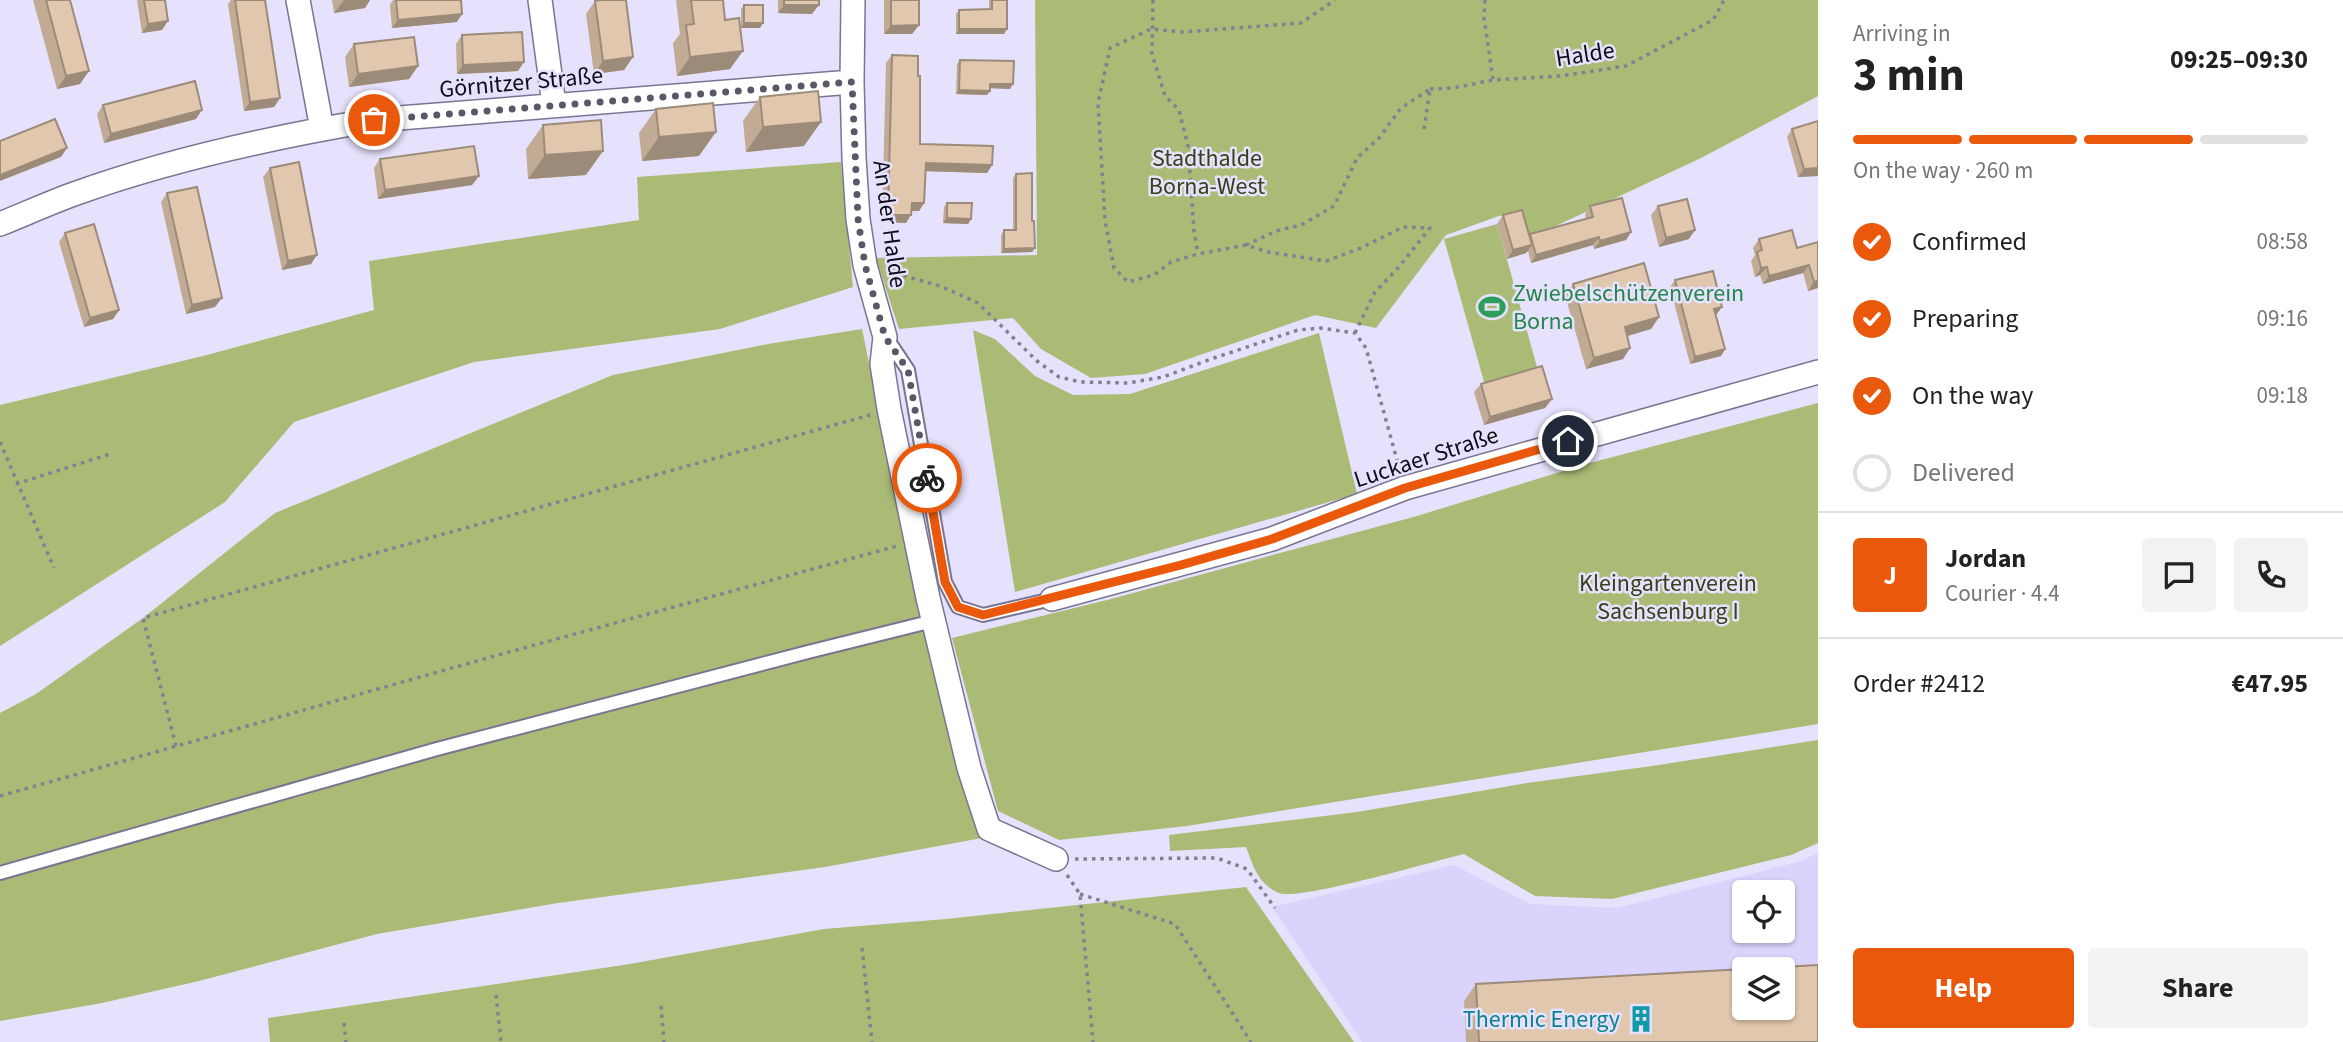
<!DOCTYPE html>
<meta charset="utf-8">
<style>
:root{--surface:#fff;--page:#f2f2f2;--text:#222;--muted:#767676;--line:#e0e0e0;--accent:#ea580c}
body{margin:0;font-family:"Source Sans 3",sans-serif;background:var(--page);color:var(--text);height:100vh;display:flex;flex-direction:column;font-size:26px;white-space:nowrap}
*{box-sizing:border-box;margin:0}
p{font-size:23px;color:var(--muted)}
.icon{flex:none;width:38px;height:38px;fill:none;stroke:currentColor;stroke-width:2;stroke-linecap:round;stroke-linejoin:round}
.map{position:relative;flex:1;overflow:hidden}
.panel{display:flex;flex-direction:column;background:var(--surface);width:525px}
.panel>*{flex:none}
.buttons{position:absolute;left:1732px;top:880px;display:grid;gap:14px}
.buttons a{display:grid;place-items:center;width:63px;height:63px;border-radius:7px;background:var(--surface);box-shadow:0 2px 5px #0004;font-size:35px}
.pin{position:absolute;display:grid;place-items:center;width:60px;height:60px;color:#fff;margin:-30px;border:4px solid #fff;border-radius:50%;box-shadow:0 2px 7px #0007}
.courier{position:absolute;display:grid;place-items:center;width:70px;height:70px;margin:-35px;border:5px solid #ea580c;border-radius:50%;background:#fff;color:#222;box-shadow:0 2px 9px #0007}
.head em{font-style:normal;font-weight:700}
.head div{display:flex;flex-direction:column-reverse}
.head{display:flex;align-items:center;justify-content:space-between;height:119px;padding:0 35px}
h1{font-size:46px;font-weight:700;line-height:52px}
.bar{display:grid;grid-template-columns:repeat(4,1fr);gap:10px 7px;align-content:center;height:84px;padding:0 35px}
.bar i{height:9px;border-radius:5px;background:var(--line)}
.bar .current{background:var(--accent)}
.bar p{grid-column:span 4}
.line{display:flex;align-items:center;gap:18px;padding:0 35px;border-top:2px solid var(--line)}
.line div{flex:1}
.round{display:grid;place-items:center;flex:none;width:74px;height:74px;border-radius:7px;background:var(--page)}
ol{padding:0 35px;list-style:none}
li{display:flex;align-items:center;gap:21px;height:77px}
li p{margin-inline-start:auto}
li .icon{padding:7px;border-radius:50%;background:var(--accent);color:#fff;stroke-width:4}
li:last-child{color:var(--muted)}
li i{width:38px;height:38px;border:4px solid var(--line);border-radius:50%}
.action{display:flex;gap:14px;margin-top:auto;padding:14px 35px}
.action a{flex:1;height:80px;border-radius:7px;background:var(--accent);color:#fff;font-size:28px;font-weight:700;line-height:80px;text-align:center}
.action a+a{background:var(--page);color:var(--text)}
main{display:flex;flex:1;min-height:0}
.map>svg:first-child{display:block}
</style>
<main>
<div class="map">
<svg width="1818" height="1042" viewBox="0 0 1818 1042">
<rect width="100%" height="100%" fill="#e6e1fc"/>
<path fill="#dad3fb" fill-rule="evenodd" d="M1818 853V1042H1362L1272 907 1454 865 1530 904 1618 908 1798 862ZM1745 892H1783V931H1745ZM1745 970H1783V1008H1745Z"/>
<path fill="#aabb75" d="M1035 0H1818V96L1701 158 1530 238 1519 213 1499 216 1446 235 1376 328 1315 315 1145 374 1091 378 1041 349 1013 318 899 329 876 258 1037 255Z
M841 162 853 287 720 329 474 362 294 422 225 502 0 646V405L203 356 374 310 369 261 639 220 637 177Z
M1497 224 1539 374 1486 389 1444 239Z
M862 329 905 538 982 838 825 867 558 903 377 934 199 981 102 1003 0 1021V713L36 694 143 618 275 513 613 375 768 344Z
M973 330 995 339 1035 376 1073 395 1130 394 1319 333 1357 494 1015 592Z
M1818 403V724L1187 826 1059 840 998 811 952 638 1111 599 1417 516 1586 464Z
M1818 740V843L1791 855 1612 899 1535 896 1464 854C1434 861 1299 901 1279 893 1257 883 1254 867 1246 847L1170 851 1169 835 1357 812 1527 783 1652 766Z
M1246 887 1354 1042H270L268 1018 630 964 824 929 946 919Z"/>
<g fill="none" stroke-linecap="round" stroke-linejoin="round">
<defs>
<path id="service" d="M886 337 908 370 945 582 958 607 983 615 1052 599
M0 873 437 749 808 652 933 621"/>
<path id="minor" d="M298 0 322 129
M540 0 554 105
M853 0 852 82 854 158 858 219 865 265 885 337 882 364 889 409 928 598 969 768 989 829 1056 859
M0 224C25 214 49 203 74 194 171 159 273 137 374 120L852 82
M1052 599 1272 539 1405 488 1818 372"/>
</defs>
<use href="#service" stroke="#7a7492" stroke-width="16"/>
<use href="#minor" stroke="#7a7492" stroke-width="26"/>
<path stroke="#838094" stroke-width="3.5" stroke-dasharray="3.5 5" stroke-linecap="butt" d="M1153 0 1152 54 1165 96 1179 110 1188 146 1194 231 1198 254
M1485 0 1484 17 1493 80
M1430 89 1453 88 1493 80 1560 76 1626 66 1713 20 1724 0
M1246 245 1198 254 1171 262 1154 275 1128 282 1114 268 1105 220 1098 103 1110 48 1151 29 1183 32 1301 23 1335 0
M887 271 940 286 978 303 1037 361 1059 377 1081 382 1128 383 1163 377 1214 358 1298 330 1321 328 1355 333 1366 348 1399 467
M1355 333 1375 292 1398 268 1430 228 1403 227 1361 248 1326 261 1268 252 1246 245 1276 231 1301 225 1334 206 1357 158 1379 138 1401 108 1430 89 1424 129
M0 442 54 568
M16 484 110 454
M176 746 143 618 870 415
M0 796 498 655 897 546
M1075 859 1217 858 1247 869 1275 908
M1067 875 1080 894 1093 1042
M1080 894 1175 924 1251 1042
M862 948 872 1042
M496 995 501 1042
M661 1006 664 1042
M344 1023 346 1042"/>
<use href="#service" stroke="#fff" stroke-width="12"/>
<use href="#minor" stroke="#fff" stroke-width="23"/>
</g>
<path fill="#c1ab95" d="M33 0H70L80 84 57 89Z
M137 0H165L162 30 142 33Z
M231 0H265L280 98 274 107 244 111 228 4Z
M332 0H370L365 8 334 13Z
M393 0H461L457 22 392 28 390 5Z
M676 0H723L730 69 677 76 673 43 680 34Z
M778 0H819L812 14 778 13Z
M884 0H919V25L912 34H884Z
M989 0H1007L1004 34H956V14L959 10 989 9Z
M595 1 633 57 624 70 594 74 586 14Z
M744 5 760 28H741V9Z
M462 35 518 71 457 74 456 44Z
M354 44 418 66 409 79 349 87 345 57Z
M892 55 918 76 920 144 992 165 987 173 925 171 924 203 919 211H911L906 223 882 222 886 63Z
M960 60 1010 89 990 88V91L987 95 956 94 957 64Z
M760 97 804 146 746 152 743 121Z
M103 105 196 119 104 143 97 114Z
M656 109 699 156 642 161 639 133Z
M543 125 586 175 528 179 526 149Z
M1792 129 1818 176 1798 177 1787 137Z
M380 159 479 176 472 185 378 199 374 168Z
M270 168 311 264 282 270 263 177Z
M1016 174 1032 221 1035 248 1032 252 1001 253V235L1004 230H1013V178Z
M167 193 215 307 186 314 161 202Z
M947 203 971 219 968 224 943 223 944 207Z
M1590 206 1631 232 1626 240 1594 249 1593 245 1531 263 1528 251 1526 253 1507 259 1497 224 1503 215 1529 235 1530 234 1586 219 1585 214Z
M1658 206 1689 239 1659 247 1651 215Z
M65 233 119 310 113 319 84 327 59 242Z
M1759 239 1797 248 1818 242V288L1808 291 1803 273 1763 284 1760 275 1755 277 1751 261 1755 255 1753 248Z
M1675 280 1717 314H1716L1725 349 1721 356 1690 364 1670 287Z
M1573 284 1659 317 1651 329 1627 336 1630 348 1623 359 1586 369 1565 295Z
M1481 384 1552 399 1545 408 1484 425 1474 392Z
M1476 984 1818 1042H1466L1464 1001Z"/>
<path fill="#9d8b79" d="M344 0H370L365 8 334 13Z
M784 5H819L812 14 778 13Z
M462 14 457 22 392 28 398 20Z
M168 21 162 30 142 33 148 24Z
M744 23H763L760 28H741Z
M919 25 912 34H884L891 26Z
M959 29H1007L1004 34H956Z
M743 51 730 69 677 76 690 57Z
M633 57 624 70 594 74 603 61Z
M524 62 518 71 457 74 463 65Z
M418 66 409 79 349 87 358 74Z
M89 71 80 84 57 89 66 76Z
M990 84H1013L1010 89 987 88Z
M959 90 990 91 987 95 956 94Z
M280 98 274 107 244 111 250 102Z
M202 110 196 119 104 143 111 134Z
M821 122 804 146 746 152 763 127Z
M716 132 699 156 642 161 659 137Z
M67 148 61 157 0 181V175Z
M603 151 586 175 528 179 545 155Z
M926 163 992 165 987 173 920 171Z
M1818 168V176L1798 177 1804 169Z
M479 176 472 185 378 199 385 190Z
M912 203H924L919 211H906Z
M888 215H911L906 223 882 222Z
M947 218 971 219 968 224 943 223Z
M1695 230 1689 239 1659 247 1666 238Z
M1631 232 1626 240 1594 249 1600 241Z
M1599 237 1593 245 1531 263 1536 255Z
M1532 245 1526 253 1507 259 1513 250Z
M1035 248 1032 252 1001 253 1004 249Z
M317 255 311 264 282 270 288 261Z
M1809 265 1803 273 1763 284 1769 276Z
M1767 267 1760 275 1755 277 1761 268Z
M1818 281V288L1808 291 1814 282Z
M222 298 215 307 186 314 192 305Z
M1722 307 1717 314 1709 316 1714 309Z
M119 310 113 319 84 327 90 318Z
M1659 317 1651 329 1617 339 1625 327Z
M1630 348 1623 359 1586 369 1594 358Z
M1725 349 1721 356 1690 364 1695 357Z
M1552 399 1545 408 1484 425 1490 417Z"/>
<path fill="#e0c7ad" stroke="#9d8b79" stroke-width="2" fill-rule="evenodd" d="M46 0H70L89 71 66 76Z
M144 0H165L168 21 148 24Z
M235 0H265L280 98 250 102Z
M396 0H461L462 14 398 20Z
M601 0H626L633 57 603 61 595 1Z
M691 0H723L725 20 739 18 743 51 690 57 686 25 694 24Z
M784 0H819V5H784Z
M891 0H919V25L891 26Z
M992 0H1007V29H959V10L992 9Z
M744 5H763V23H744Z
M522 32 524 62 463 65 462 35Z
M414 37 418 66 358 74 354 44Z
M892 55 918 56V76H920V144L993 146 992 165 926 163 924 203H912L911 215H888Z
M960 60 1014 61 1013 84H990V91L959 90Z
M195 81 202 110 111 134 103 105Z
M818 91 821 122 763 127 760 97Z
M713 103 716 132 659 137 656 109Z
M55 119 67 148 0 175V141Z
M601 120 603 151 545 155 543 125Z
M1818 121V168L1804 169 1792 129Z
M474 146 479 176 385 190 380 159Z
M299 162 317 255 288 261 270 168Z
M1032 173V221H1034L1035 248 1004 249V230H1016V174Z
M197 187 222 298 192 305 167 193Z
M1622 198 1631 232 1600 241 1599 237 1536 255 1530 234 1593 217 1590 206Z
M1687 199 1695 230 1666 238 1658 206Z
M947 203H972L971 219 947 218Z
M1522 210 1532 245 1513 250 1503 215Z
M94 224 119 310 90 318 65 233Z
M1792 230 1797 248 1818 242V281L1814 282 1809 265 1769 276 1767 267 1761 268 1757 252 1762 250 1759 239Z
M1644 263 1659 317 1625 327 1630 348 1594 358 1573 284Z
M1713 271 1722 307 1714 309 1725 349 1695 357 1675 280Z
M1542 366 1552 399 1490 417 1481 384Z
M1818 965V1042H1479L1476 984ZM1745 970H1783V1008H1745Z"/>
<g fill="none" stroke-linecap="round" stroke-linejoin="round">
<path stroke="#5a5768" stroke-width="7" stroke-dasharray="0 12.6" d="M374 120 852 82 858 219 865 265 885 337 908 370 927 478"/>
<path stroke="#ea580c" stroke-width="9" d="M927 478 945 582 958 607 983 615 1181 565 1272 539 1405 488 1568 441"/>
</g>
<defs>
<symbol id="stadium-bare" viewBox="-9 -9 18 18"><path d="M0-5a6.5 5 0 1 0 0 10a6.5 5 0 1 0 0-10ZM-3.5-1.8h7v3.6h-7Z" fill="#2e9e5b" stroke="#e6e1fc" stroke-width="2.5" paint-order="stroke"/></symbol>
<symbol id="building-bare" viewBox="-9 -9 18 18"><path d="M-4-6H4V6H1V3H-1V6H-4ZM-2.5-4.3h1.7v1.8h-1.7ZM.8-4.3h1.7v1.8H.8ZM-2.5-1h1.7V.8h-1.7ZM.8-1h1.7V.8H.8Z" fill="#0f9aa8" stroke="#e6e1fc" stroke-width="2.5" paint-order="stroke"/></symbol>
</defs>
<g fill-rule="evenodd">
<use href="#stadium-bare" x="1473" y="288" width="38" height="38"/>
<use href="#building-bare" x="1622" y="1000" width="38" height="38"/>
</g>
<g text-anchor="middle" stroke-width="5" stroke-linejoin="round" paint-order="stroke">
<g font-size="24" fill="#0f0d18" stroke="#e6e1fc">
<text transform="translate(1585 54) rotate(-9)" y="8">Halde</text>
<text transform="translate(521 82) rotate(-5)" y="8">Görnitzer Straße</text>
<text transform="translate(890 224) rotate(82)" y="8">An der Halde</text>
<text transform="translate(1426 457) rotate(-18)" y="8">Luckaer Straße</text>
</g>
<g font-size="24" fill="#384119" stroke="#e6e1fc">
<text x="1207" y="166">Stadthalde<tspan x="1207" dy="28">Borna-West</tspan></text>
<text x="1668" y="591">Kleingartenverein<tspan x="1668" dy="28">Sachsenburg I</tspan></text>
</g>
<g font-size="24" fill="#27864d" stroke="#e6e1fc" text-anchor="start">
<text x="1513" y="301">Zwiebelschützenverein<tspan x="1513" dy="28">Borna</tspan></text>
</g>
<g font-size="24" fill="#0d838f" stroke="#e6e1fc" text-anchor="end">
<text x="1620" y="1027">Thermic Energy</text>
</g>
</g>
</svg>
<div class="buttons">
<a><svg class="icon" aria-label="locate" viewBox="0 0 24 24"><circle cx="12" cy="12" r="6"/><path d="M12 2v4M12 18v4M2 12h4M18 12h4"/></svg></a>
<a><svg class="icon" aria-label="layers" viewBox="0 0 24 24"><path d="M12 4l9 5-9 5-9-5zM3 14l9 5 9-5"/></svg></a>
</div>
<div class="pin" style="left:374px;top:120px;background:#ea580c"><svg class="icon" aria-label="bag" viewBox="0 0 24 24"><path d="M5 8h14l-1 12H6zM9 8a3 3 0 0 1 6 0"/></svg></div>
<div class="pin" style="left:1568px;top:441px;background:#1f2937"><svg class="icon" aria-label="home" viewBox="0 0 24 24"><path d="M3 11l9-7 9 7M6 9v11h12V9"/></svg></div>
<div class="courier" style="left:927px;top:478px"><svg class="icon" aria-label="bike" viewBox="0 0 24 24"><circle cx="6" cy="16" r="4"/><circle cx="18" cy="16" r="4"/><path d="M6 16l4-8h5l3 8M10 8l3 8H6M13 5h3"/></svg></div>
</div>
<section class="panel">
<div class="head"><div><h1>3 min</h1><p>Arriving in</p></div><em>09:25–09:30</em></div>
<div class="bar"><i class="current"></i><i class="current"></i><i class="current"></i><i></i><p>On the way · 260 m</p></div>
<ol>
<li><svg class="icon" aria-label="check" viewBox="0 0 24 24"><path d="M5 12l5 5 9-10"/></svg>Confirmed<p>08:58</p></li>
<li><svg class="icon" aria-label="check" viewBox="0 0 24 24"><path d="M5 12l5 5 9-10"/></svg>Preparing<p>09:16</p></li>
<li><svg class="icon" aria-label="check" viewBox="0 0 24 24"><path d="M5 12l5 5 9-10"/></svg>On the way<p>09:18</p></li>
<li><i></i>Delivered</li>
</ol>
<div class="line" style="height:126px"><b class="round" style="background:var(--accent);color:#fff">J</b><div><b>Jordan</b><p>Courier · 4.4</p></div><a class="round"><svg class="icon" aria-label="chat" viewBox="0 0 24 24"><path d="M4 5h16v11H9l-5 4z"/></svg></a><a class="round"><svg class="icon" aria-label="phone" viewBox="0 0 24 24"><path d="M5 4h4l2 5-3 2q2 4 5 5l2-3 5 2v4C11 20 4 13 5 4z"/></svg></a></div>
<div class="line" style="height:91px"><div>Order #2412</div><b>€47.95</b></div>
<div class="action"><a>Help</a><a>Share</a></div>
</section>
</main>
